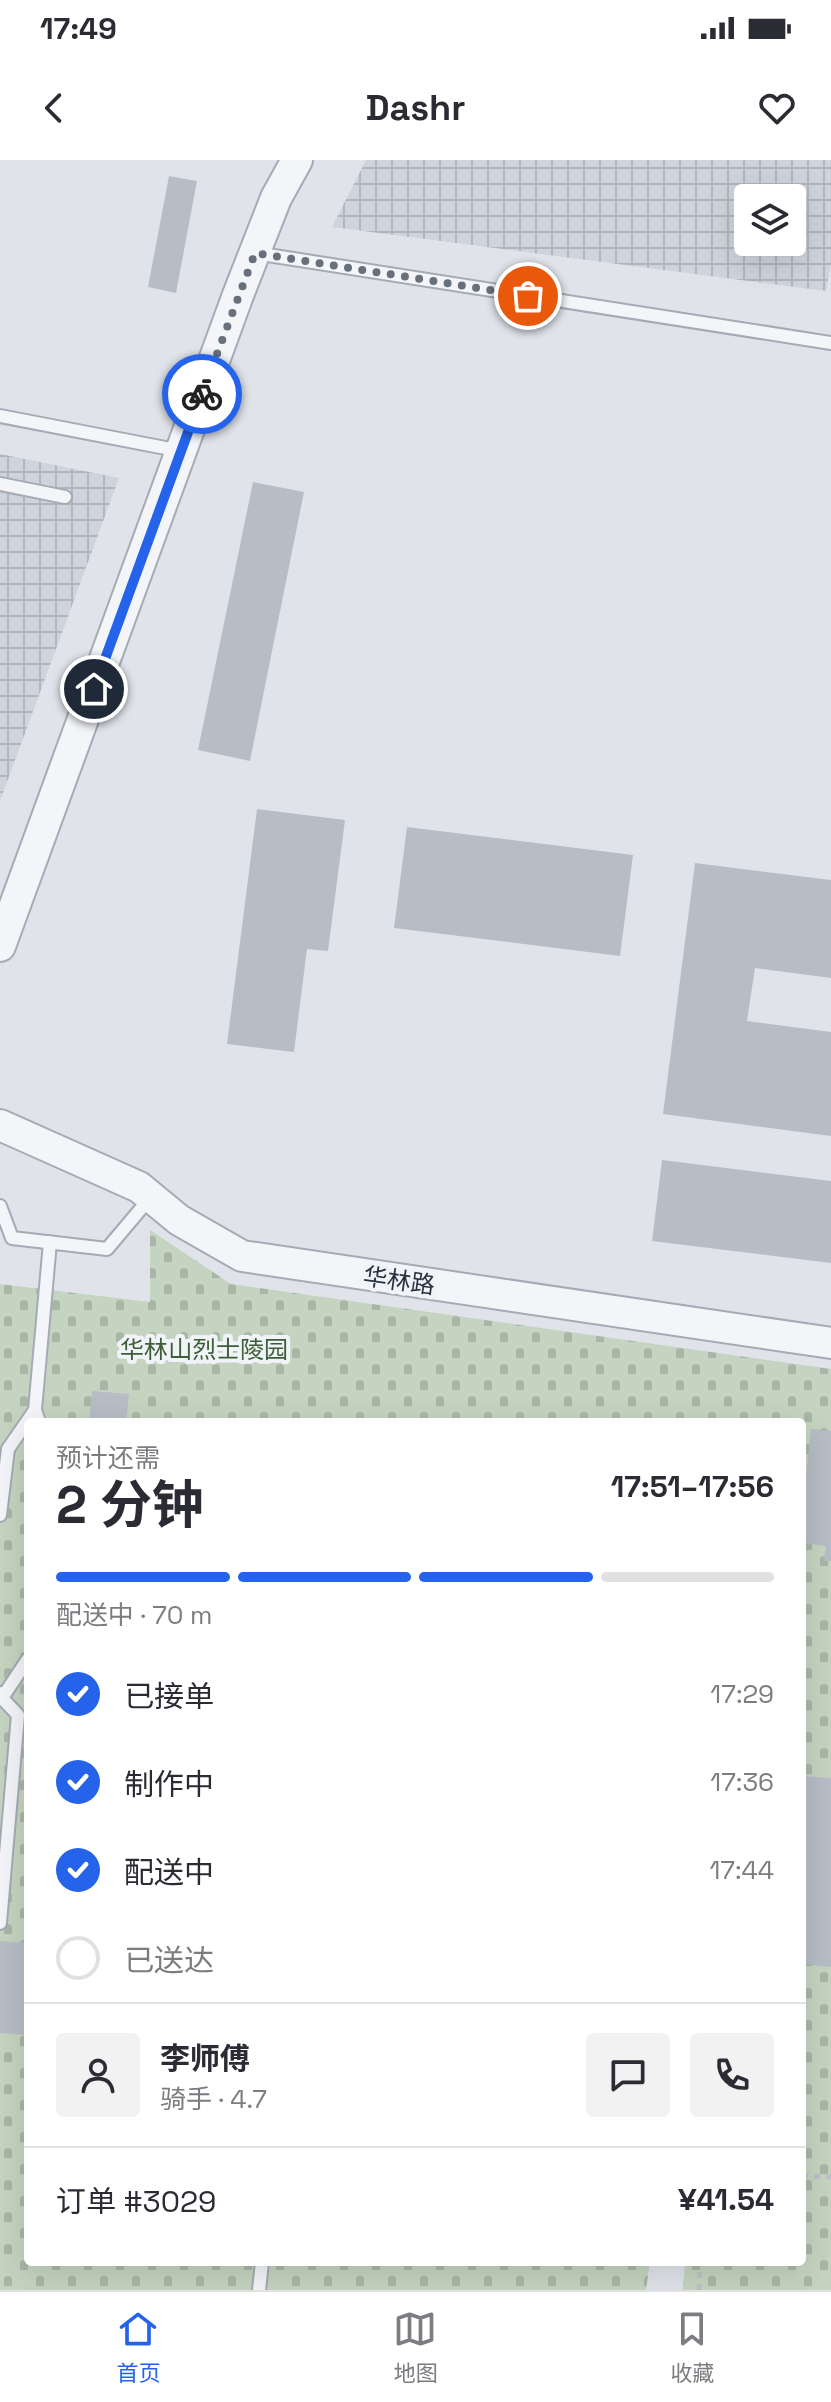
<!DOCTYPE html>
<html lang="zh">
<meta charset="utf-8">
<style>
:root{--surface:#fff;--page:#f2f2f3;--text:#2b2b33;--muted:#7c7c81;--line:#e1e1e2;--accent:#2563eb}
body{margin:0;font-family:"Space Grotesk","Noto Sans SC",sans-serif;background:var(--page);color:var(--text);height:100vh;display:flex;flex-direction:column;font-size:30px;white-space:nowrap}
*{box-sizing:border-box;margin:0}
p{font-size:26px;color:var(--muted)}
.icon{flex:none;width:44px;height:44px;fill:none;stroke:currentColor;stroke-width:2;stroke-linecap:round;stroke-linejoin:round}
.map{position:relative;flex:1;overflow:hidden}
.sheet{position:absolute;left:24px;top:1258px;width:782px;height:848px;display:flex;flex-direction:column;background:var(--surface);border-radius:8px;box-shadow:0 8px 32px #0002}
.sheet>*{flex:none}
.controls{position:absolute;left:734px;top:24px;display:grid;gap:16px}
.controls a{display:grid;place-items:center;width:72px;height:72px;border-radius:8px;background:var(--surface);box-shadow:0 8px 32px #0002;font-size:40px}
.pin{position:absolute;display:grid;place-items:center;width:68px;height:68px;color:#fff;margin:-34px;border:4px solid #fff;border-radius:50%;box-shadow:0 2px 8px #0007}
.courier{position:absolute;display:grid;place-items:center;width:80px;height:80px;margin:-40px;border:6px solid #2563eb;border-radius:50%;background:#fff;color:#222;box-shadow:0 2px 10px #0007}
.headline em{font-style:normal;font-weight:700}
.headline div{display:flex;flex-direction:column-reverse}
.headline{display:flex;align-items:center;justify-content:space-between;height:136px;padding:0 32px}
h1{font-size:52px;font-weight:700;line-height:60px}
.bar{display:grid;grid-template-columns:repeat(4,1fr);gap:12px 8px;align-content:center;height:96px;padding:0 32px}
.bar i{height:10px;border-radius:6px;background:var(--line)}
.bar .current{background:var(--accent)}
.bar p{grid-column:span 4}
.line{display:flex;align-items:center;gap:20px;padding:0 32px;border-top:2px solid var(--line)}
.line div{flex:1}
.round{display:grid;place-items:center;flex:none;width:84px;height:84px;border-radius:8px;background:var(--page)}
ol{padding:0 32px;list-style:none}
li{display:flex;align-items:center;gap:24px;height:88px}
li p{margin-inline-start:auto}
li .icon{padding:8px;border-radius:50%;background:var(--accent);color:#fff;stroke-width:4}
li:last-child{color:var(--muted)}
li i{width:44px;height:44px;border:4px solid var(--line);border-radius:50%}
.status{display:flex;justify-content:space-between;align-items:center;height:56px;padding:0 40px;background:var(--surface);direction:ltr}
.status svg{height:22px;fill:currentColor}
header{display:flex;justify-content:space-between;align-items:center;height:104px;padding:0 32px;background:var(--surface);font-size:36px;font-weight:700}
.tabs{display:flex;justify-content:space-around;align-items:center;height:112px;border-top:2px solid var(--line);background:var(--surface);font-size:22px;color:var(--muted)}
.tabs a{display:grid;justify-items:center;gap:4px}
.tabs .current{color:var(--accent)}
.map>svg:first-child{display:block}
</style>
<div class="status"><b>17:49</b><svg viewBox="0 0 49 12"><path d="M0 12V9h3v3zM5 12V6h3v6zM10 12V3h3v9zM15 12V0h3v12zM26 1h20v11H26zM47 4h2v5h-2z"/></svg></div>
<header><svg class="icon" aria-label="back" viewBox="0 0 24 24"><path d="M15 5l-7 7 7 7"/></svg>Dashr<svg class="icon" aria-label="heart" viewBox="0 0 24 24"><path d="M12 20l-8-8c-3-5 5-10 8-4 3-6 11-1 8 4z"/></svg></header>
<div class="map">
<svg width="831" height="2130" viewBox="0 0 831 2130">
<defs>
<pattern id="industrial-grid" width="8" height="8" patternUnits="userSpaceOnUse" patternTransform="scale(2)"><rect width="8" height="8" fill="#ced3dc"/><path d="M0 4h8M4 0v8" fill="none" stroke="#b1b6be"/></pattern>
<pattern id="cemetery-stones" width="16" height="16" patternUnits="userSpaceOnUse" patternTransform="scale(2)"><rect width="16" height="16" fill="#c5d4c1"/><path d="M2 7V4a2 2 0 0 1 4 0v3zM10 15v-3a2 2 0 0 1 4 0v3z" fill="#a9b6a7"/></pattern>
</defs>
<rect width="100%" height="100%" fill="#e0e4ea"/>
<path fill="url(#industrial-grid)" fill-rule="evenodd" d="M366 0H831V105L826 131 332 67ZM748 38H792V82H748Z
M0 294 119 318 0 641Z"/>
<path fill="url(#cemetery-stones)" d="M150 1070 231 1124 831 1209V2130H683L685 2102H802V1262H28V2102H650L646 2130H0V1124L150 1142Z"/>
<path fill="#b7bdc6" d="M169 16 197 21 176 133 148 127Z
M253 322 304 332 250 601 198 590Z
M257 649 345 660 328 791 307 789 294 892 227 884Z
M407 667 633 695 620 796 394 768Z
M695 703 831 720V818L755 808 747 861 831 872V976L663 954Z
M662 1000 831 1021V1103L652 1081Z
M92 1231 129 1234 126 1262H89Z
M811 1269 831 1271V1401H824L826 1386 802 1383V1356Z
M802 1616 831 1618V1807L802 1804Z
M0 1781 28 1783V1875L0 1873Z"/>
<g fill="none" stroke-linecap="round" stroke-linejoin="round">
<defs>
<path id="service" d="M255 93 831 183
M0 256 181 291
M0 324 65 337
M0 1046 12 1078 107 1089 150 1038
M39 1262 35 1250 50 1082
M0 1355 8 1289 35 1250
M0 1533 2 1538 18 1555 0 1763
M2 1538 28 1499
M259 2130 262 2102"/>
<path id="tertiary" d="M0 786 238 135 276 38 297 0
M0 965 139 1027 179 1060 242 1096 831 1183"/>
</defs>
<use href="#service" stroke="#a5abb4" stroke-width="16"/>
<use href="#tertiary" stroke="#a5abb4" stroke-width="34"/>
<path stroke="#bec2c8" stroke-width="5" stroke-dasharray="6 6" stroke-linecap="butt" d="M802 2016 831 2017
M699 2130 700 2102"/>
<use href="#service" stroke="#f3f5f8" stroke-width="12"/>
<use href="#tertiary" stroke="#f3f5f8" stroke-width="30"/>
</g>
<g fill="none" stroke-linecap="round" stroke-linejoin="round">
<path stroke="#68707c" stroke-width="8" stroke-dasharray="0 14.4" d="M202 234 255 93 528 136"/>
<path stroke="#2563eb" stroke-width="10" d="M94 529 202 234"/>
</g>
<g text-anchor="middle" stroke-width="8" stroke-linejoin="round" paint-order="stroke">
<g font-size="24" fill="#283141" stroke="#f0f3f7">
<text transform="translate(399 1121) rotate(8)" y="8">华林路</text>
</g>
<g font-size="24" fill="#3c5d35" stroke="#f0f3f7">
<text x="204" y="1198">华林山烈士陵园</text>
</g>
</g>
</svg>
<div class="controls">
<a><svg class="icon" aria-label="layers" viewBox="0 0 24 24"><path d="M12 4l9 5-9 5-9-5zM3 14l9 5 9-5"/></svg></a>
</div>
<div class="pin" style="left:528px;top:136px;background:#ea580c"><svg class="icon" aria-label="bag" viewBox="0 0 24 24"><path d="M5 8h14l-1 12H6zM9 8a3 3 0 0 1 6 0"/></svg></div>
<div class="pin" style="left:94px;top:529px;background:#1f2937"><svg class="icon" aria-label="home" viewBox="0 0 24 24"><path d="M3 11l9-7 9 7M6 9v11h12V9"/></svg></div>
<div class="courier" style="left:202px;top:234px"><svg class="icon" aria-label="bike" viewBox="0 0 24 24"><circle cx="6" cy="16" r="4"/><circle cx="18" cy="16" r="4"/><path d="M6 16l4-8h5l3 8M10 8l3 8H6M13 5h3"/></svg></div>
<section class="sheet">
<div class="headline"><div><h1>2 分钟</h1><p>预计还需</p></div><em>17:51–17:56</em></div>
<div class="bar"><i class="current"></i><i class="current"></i><i class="current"></i><i></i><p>配送中 · 70 m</p></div>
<ol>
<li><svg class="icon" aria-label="check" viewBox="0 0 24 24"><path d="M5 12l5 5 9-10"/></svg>已接单<p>17:29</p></li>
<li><svg class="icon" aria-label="check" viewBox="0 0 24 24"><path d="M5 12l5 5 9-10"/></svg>制作中<p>17:36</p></li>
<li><svg class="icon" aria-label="check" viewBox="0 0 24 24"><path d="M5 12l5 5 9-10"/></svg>配送中<p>17:44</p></li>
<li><i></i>已送达</li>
</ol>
<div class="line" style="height:144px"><a class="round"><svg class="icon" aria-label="person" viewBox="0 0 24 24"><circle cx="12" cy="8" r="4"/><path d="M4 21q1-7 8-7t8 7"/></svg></a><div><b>李师傅</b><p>骑手 · 4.7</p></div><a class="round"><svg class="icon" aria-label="chat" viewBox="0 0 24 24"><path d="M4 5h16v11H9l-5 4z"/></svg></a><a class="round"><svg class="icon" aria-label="phone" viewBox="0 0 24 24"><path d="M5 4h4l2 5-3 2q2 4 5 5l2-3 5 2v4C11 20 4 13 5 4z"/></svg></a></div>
<div class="line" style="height:104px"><div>订单 #3029</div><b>¥41.54</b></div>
</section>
</div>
<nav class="tabs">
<a class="current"><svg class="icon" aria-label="home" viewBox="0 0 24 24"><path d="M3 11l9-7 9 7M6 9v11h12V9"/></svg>首页</a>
<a><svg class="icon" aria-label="map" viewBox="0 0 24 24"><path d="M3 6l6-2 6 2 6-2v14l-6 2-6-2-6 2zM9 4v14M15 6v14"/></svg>地图</a>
<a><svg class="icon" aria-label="saved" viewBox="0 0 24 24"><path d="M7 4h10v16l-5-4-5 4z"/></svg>收藏</a>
</nav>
